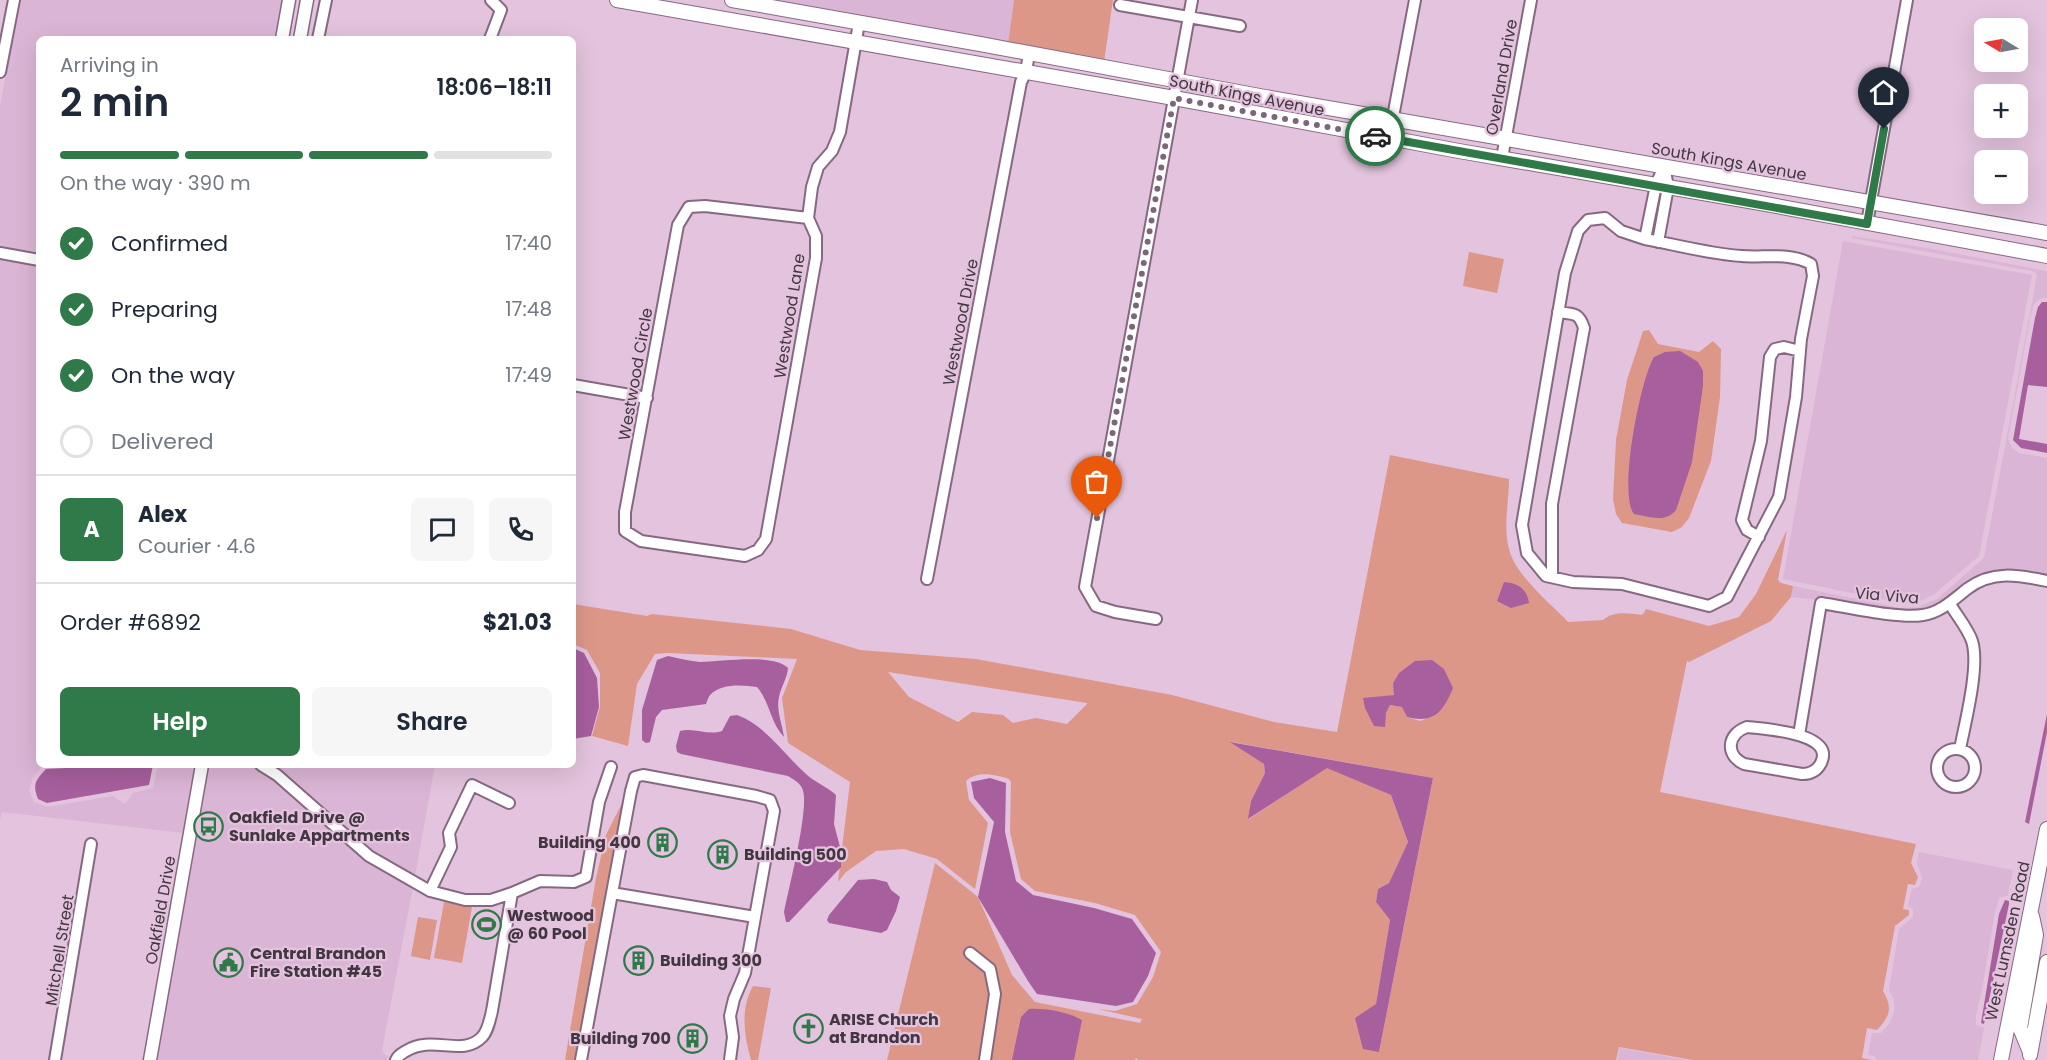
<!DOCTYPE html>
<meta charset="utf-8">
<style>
:root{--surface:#fff;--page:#f6f6f7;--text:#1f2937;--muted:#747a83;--line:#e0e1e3;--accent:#2f7a48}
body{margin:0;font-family:Poppins,sans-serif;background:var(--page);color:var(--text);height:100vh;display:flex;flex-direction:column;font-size:22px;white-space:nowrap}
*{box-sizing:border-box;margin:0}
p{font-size:20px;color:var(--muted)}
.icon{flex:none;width:33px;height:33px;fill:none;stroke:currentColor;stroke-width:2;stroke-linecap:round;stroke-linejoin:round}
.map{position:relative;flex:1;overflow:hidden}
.sheet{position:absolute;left:36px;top:36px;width:540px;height:732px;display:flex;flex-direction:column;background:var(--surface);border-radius:9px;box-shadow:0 6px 24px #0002}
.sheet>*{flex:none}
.needle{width:39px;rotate:280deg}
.controls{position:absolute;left:1974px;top:18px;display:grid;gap:12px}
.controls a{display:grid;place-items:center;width:54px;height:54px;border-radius:9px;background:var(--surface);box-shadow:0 6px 24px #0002;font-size:30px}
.pin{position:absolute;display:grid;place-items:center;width:51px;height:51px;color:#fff;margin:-62px -26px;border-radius:50% 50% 50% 0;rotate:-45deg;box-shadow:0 0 6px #0007}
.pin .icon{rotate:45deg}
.courier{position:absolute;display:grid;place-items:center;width:60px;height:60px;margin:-30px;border:4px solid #2f7a48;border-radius:50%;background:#fff;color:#222;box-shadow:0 2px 8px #0007}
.headline em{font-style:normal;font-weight:600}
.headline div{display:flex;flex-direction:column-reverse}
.headline{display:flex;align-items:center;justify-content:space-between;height:102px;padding:0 24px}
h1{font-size:39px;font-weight:600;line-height:45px}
.bar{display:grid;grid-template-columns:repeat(4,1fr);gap:9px 6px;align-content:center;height:72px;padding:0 24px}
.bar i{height:8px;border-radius:4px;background:var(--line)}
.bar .selected{background:var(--accent)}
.bar p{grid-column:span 4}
.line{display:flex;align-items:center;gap:15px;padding:0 24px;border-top:2px solid var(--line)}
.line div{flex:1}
.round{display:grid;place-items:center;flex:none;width:63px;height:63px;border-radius:9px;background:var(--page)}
ol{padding:0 24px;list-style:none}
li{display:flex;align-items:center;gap:18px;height:66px}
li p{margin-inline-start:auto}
li .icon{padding:6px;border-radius:50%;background:var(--accent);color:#fff;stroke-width:4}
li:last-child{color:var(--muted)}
li i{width:33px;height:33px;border:3px solid var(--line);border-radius:50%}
.cta{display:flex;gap:12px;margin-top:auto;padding:12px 24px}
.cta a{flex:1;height:69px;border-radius:9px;background:var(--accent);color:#fff;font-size:24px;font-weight:600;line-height:69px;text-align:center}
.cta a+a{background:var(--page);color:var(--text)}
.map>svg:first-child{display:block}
</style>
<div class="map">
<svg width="2047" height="1060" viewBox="0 0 2047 1060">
<rect width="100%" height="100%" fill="#e3c3dd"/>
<path fill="#dbb5d5" d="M20 0H283L276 39H39V255L0 248V106Z
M762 0H1014L1008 44Z
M1852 236 1927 248 2047 271V298H2041L2034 304 2030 318 2008 439 2013 449 2020 453 2047 458V576L2014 570 1991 571 1968 579 1940 602 1922 609H1899L1817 597 1816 600 1791 597 1793 586 1900 608 1918 607 1937 599 1984 558 2037 276 2036 273 2032 271 1852 238Z
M1843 241 2032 275 1979 556 1933 595 1918 602 1901 603 1783 579Z
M0 259 39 266V765H43L33 777 29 790 34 802 47 807 113 796 125 804 133 793 153 788 158 765H196L184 833 2 812 0 820Z
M208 765H247L255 768 274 779 365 860 413 887 382 1050 384 1054 388 1056 387 1060H156Z
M271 765H435L415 876 373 852 330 812Z
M1919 852 2013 870 2008 896 2000 897 1995 912 1982 990 1976 1015V1025L1984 1028 1978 1060H1877L1874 1056 1868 1055 1872 1033H1881L1889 1024 1894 1013V1000L1889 990 1899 929 1913 917V909L1908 906 1912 889 1919 887 1922 879 1917 863Z
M1620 1048 1687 1060H1617Z"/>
<path fill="#dd9789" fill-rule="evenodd" d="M1014 0H1113L1104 62 1008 44Z
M1469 252 1504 259 1497 293 1463 286Z
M1649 330 1658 344 1699 352 1713 341 1721 349 1720 397 1711 461 1689 518 1682 527 1672 532 1622 523 1616 514 1613 499 1616 440 1627 380 1643 331Z
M1390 455 1509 479C1509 501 1503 527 1509 549 1515 575 1550 603 1568 622L1603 620C1613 611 1628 613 1641 615L1644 613 1646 609 1709 626 1739 617 1756 594 1787 530 1778 580 1781 583 1793 586 1791 597 1771 621 1689 662 1687 661 1660 792 1916 844 1911 863 1918 877 1915 885 1908 884 1903 909 1909 910V915L1895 926 1883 991C1893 1008 1890 1016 1877 1030L1867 1028 1862 1058 1872 1060H1693L1619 1047 1616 1060H1138L1136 1058 1135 1060H887L935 863 978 897 1012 975 1035 1002 1140 1023 1142 1019 1098 1009 1115 1011 1137 1004 1153 977 1161 952 1135 915 1095 903 1035 891 1021 879 1010 832 1011 782 1009 779C996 775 978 770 966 781L969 800 988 823 975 889 937 859 904 849 876 851 846 872 838 882 850 782 788 743 782 698 797 659 668 653 655 654 637 684 628 746 592 736 600 707V673L587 650 573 644V604L647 616 652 614 791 629 860 650 976 659 1172 695 1274 722 1337 732ZM888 672 1087 703V704L1067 724 1036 718 1013 723 1003 715 972 712 958 722 909 697ZM1399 673 1434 716 1420 721 1407 717 1403 707 1390 705 1386 713 1375 698 1395 695 1393 683ZM1232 742 1433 778 1379 1052 1376 1004 1390 920 1376 902 1378 889 1389 883 1408 842 1391 795 1327 767 1249 819 1251 801 1265 773 1264 764Z
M624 799 608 897 576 1060H565L596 878 606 835Z
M444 902 472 907 462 963 434 958Z
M418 917 437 920 430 960 411 956Z
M753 986 771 988 758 1060H751C744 1035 740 1009 753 986Z"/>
<path fill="#a75f9e" d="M2042 302H2047V387L2028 385 2019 439 2047 444V453L2021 448 2013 440 2035 318 2038 307Z
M1680 351 1698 362 1703 371V386L1692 462 1676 510C1666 523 1649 517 1634 514 1618 495 1640 380 1654 357L1665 352Z
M1504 582C1518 583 1527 589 1529 603L1511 608 1497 601Z
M573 648 584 653 597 678 599 707 591 736 573 739Z
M668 656C678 658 690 661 700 662 720 662 774 653 788 668 787 679 781 687 779 697 776 710 782 723 784 737 770 722 770 702 757 687 743 685 721 683 710 695 708 698 707 701 706 704L662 710 656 717 650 742 646 743 642 740V710L657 660Z
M1432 660 1444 669 1453 688C1443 712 1434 724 1407 717L1402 707 1390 705 1386 713 1385 727 1374 726 1365 708 1363 698 1394 695 1393 683 1399 673 1415 661Z
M2047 714V732L2029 824 2025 822Z
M737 715C765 725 783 753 805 773 814 782 826 786 836 795L834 824 841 851V867L789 922H786L784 912C788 891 811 803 802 788 800 783 793 779 788 776L681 754 677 752 676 746 680 731C694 727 708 736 722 731L730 716Z
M1230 742 1433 778 1379 1052 1363 1049 1355 1018 1376 1004 1390 920 1376 902 1378 889 1389 883 1408 842 1391 795 1327 768 1248 819 1251 801 1265 773 1264 764Z
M69 765H153L149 785 47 803 38 799C32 784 36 780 46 769L66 768Z
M990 778 1006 783 1005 832 1016 881 1033 895 1094 908 1132 919 1156 953 1148 976 1133 1002 1116 1006 1037 994 1028 981 978 897 994 822 974 798 971 782Z
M874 879 887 882 891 890 900 897 896 911 887 930 881 933 829 923 827 920 829 915 858 880Z
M2005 900 2009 901V904L1984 1024 1981 1023 1999 914Z
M1029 1009C1045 1008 1068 1012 1082 1020L1074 1060H1012L1021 1017Z"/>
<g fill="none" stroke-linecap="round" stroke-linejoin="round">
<defs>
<path id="minor" d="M1120 5 1240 26
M318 39 326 0
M490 39 501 10 491 0
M0 72 14 0
M1389 138 1415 0
M1502 158 1531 0
M808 218 705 206 689 207 678 225 625 512V531L641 541 745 556 758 550 766 539 816 258V236L808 218 812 187 818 167 832 151 840 132 859 23
M1867 223 1907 0
M1645 239C1677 245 1710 254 1742 256 1765 258 1791 252 1811 264L1813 276 1801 339 1796 397 1779 497 1727 597 1709 606 1622 584 1573 582 1546 576 1527 553 1522 525 1565 273 1578 231 1588 220 1605 218 1621 231 1645 239 1656 185 1664 166
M1658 242 1668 187 1664 166
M0 253 39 260
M573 385 647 398
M1759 537 1747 530 1742 520 1761 441 1770 357 1775 349 1784 347 1800 351
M1552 577V504L1584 328C1579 312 1573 314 1558 312
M927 579 1021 82 1026 72 1029 53
M1950 604C1957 616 1968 629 1972 641 1980 666 1965 723 1960 749
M1156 619 1115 612 1096 606 1085 587 1192 0
M1747 727C1765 729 1836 733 1821 763 1817 771 1810 774 1802 774L1744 764C1725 755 1727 734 1747 727Z
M1799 735 1821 603C1848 607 1898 619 1923 615 1941 612 1953 600 1967 589 1992 570 2018 575 2047 581
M1937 768a19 19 0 1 1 38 0a19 19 0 1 1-38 0Z
M261 765 277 775 369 856 430 891 465 900H491L512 893
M430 891 451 847 449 833 472 785 509 803
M612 893 755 917
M970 953 990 969 995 994 985 1060
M55 1060 91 844
M396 1060C398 1055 401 1054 406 1051 433 1034 462 1058 482 1037 488 1031 490 1019 492 1011L512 893 540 881 574 882 586 877 599 802 611 767
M581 1060 631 791 635 777 643 775 756 796 770 800 774 811 745 973 734 999 730 1016 733 1037 730 1060"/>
<path id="tertiary" d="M282 39 289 0
M300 39 307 0
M150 1060 202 765"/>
<path id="secondary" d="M617 0 1174 98 1459 151 1749 201 2047 256
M732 0 980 44 1265 97 2047 233
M2030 1052 2020 1028 2036 935 2032 916
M2030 1055 2047 962
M2001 1060 2047 829"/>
</defs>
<use href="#minor" stroke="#866981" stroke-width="14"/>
<use href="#tertiary" stroke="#866981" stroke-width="15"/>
<use href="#secondary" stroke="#866981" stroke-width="16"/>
<use href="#minor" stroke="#fff" stroke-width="10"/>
<use href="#tertiary" stroke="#fff" stroke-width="12"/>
<use href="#secondary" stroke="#fff" stroke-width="14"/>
</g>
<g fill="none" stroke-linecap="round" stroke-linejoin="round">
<path stroke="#7a6777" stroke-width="6" stroke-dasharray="0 10.8" d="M1097 518 1174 98 1375 136"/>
<path stroke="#2f7a48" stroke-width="8" d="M1375 136 1867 224 1884 129"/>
</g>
<defs>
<symbol id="bus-ring" viewBox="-11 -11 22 22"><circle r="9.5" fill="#e3c3dd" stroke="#2f7a48" stroke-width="1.5"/><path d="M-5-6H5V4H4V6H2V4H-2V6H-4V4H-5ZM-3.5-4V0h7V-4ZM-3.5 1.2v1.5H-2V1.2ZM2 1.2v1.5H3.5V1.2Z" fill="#2f7a48"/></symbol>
<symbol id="building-ring" viewBox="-11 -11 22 22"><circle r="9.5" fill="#e3c3dd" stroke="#2f7a48" stroke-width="1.5"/><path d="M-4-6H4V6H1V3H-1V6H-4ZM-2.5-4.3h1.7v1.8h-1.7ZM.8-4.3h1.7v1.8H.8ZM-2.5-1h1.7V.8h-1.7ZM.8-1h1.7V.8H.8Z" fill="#2f7a48"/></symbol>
<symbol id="stadium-ring" viewBox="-11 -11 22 22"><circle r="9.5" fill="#e3c3dd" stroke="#2f7a48" stroke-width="1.5"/><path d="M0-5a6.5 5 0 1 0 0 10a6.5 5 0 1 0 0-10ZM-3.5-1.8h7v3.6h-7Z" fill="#2f7a48"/></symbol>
<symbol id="civic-ring" viewBox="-11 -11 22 22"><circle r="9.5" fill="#e3c3dd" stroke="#2f7a48" stroke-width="1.5"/><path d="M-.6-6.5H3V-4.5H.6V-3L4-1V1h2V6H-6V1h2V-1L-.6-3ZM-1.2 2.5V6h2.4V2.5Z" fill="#2f7a48"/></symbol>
<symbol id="church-ring" viewBox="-11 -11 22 22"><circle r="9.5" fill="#e3c3dd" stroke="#2f7a48" stroke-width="1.5"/><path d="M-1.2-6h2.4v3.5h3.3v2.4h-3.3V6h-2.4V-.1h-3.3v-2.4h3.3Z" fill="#2f7a48"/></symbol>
</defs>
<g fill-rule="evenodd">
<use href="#bus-ring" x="192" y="810" width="33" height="33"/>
<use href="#building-ring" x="646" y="826" width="33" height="33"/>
<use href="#building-ring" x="706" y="838" width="33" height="33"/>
<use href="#stadium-ring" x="470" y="908" width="33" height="33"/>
<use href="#building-ring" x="622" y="944" width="33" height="33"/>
<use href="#civic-ring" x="212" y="946" width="33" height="33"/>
<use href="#church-ring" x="792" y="1012" width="33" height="33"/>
<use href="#building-ring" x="676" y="1022" width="33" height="33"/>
</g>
<g text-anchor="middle" stroke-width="4.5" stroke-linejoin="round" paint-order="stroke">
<g font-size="16" fill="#423640" stroke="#e3c3dd">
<text transform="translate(1501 77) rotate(-80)" y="6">Overland Drive</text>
<text transform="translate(1247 95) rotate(11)" y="6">South Kings Avenue</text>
<text transform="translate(1729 161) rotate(10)" y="6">South Kings Avenue</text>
<text transform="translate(789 316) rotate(-81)" y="6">Westwood Lane</text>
<text transform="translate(960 322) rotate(-79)" y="6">Westwood Drive</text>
<text transform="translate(635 374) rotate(-80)" y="6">Westwood Circle</text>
<text transform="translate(1887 595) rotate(5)" y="6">Via Viva</text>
<text transform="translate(160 910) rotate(-80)" y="6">Oakfield Drive</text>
<text transform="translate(2007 941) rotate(-78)" y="6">West Lumsden Road</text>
<text transform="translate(59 950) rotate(-81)" y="6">Mitchell Street</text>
</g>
<g font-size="16" font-weight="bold" fill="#423640" stroke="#e3c3dd" text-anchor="start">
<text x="229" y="823">Oakfield Drive @<tspan x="229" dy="18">Sunlake Appartments</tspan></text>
<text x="641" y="848" text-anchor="end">Building 400</text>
<text x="744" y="860">Building 500</text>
<text x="507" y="921">Westwood<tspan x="507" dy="18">@ 60 Pool</tspan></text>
<text x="250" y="959">Central Brandon<tspan x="250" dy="18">Fire Station #45</tspan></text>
<text x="660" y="966">Building 300</text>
<text x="829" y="1025">ARISE Church<tspan x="829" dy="18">at Brandon</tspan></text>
<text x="671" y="1044" text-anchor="end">Building 700</text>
</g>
</g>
</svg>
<div class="controls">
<a><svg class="needle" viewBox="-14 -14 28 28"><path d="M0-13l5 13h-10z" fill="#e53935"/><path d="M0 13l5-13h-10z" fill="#747a83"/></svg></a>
<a>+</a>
<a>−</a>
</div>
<div class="pin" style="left:1097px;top:518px;background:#ea580c"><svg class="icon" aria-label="bag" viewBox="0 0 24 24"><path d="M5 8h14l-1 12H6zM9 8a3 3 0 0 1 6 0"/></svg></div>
<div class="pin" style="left:1884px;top:129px;background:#1f2937"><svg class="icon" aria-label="home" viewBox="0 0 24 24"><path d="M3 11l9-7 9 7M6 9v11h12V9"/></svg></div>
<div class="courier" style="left:1375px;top:136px"><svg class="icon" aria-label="car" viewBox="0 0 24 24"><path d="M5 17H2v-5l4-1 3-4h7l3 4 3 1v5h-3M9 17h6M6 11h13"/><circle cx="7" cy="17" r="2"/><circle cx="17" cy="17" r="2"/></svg></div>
<section class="sheet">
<div class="headline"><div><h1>2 min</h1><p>Arriving in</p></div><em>18:06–18:11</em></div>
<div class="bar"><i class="selected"></i><i class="selected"></i><i class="selected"></i><i></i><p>On the way · 390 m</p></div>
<ol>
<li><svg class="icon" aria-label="check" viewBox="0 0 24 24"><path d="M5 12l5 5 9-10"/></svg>Confirmed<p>17:40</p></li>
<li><svg class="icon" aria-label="check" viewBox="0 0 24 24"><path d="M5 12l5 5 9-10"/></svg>Preparing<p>17:48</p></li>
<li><svg class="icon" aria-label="check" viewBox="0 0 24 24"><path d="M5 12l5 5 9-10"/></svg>On the way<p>17:49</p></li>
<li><i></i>Delivered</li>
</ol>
<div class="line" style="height:108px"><b class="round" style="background:var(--accent);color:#fff">A</b><div><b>Alex</b><p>Courier · 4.6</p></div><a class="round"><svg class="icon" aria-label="chat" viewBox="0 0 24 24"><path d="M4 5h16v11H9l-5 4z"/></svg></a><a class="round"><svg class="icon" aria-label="phone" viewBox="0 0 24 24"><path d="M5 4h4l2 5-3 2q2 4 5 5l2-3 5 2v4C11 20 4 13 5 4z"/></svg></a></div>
<div class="line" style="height:78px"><div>Order #6892</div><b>$21.03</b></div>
<div class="cta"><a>Help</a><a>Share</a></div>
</section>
</div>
